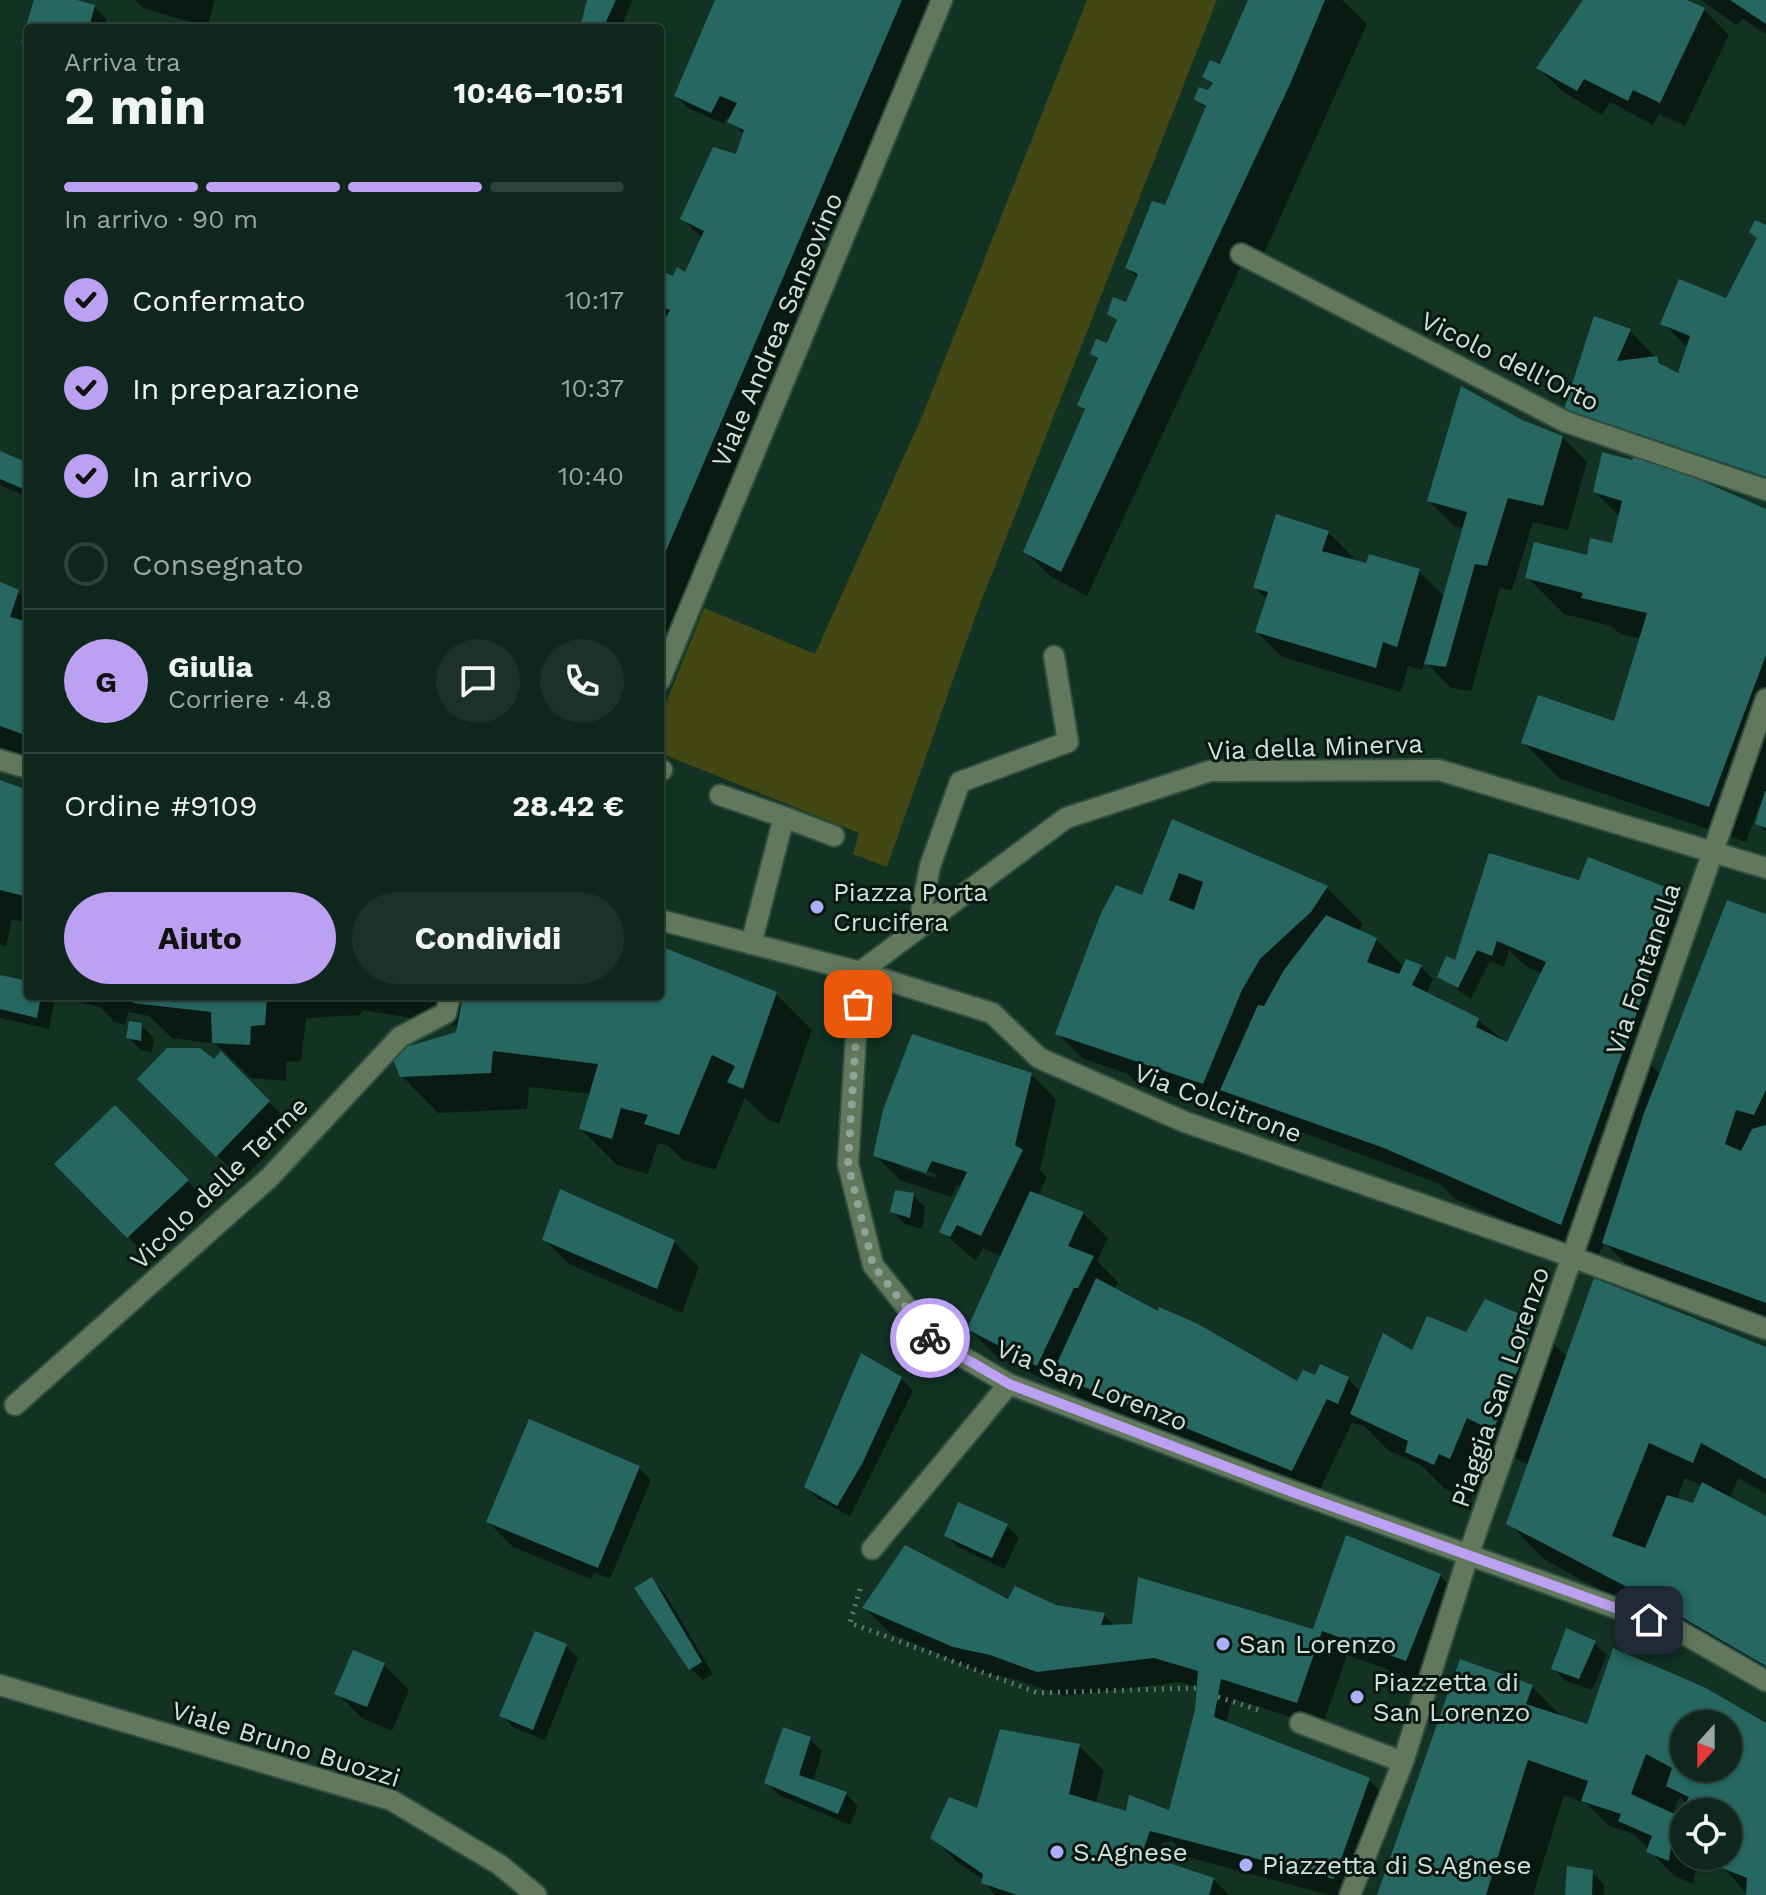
<!DOCTYPE html>
<html lang="it">
<meta charset="utf-8">
<style>
:root{--surface:#0e261b;--page:#1c3228;--text:#f1f3f6;--muted:#9ba5a3;--line:#2e433a;--accent:#bca0f2}
body{margin:0;font-family:"Work Sans",sans-serif;background:var(--page);color:var(--text);height:100vh;display:flex;flex-direction:column;font-size:30px;white-space:nowrap}
*{box-sizing:border-box;margin:0}
p{font-size:26px;color:var(--muted)}
.icon{flex:none;width:44px;height:44px;fill:none;stroke:currentColor;stroke-width:2;stroke-linecap:round;stroke-linejoin:round}
.map{position:relative;flex:1;overflow:hidden}
.sheet{position:absolute;left:24px;top:24px;width:640px;height:976px;display:flex;flex-direction:column;background:var(--surface);border-radius:8px;box-shadow:0 2px 6px #0004,0 0 0 2px var(--line)}
.sheet>*{flex:none}
.needle{width:52px;rotate:201deg}
.buttons{position:absolute;left:1670px;top:1710px;display:grid;gap:16px}
.buttons a{display:grid;place-items:center;width:72px;height:72px;border-radius:50%;background:var(--surface);box-shadow:0 2px 6px #0004,0 0 0 2px var(--line);font-size:40px}
.pin{position:absolute;display:grid;place-items:center;width:68px;height:68px;color:#fff;margin:-34px;border-radius:16px;box-shadow:0 4px 12px #0006}
.courier{position:absolute;display:grid;place-items:center;width:80px;height:80px;margin:-40px;border:6px solid #bca0f2;border-radius:50%;background:#fff;color:#222;box-shadow:0 2px 10px #0007}
.headline em{font-style:normal;font-weight:700}
.headline div{display:flex;flex-direction:column-reverse}
.headline{display:flex;align-items:center;justify-content:space-between;height:136px;padding:0 40px}
h1{font-size:52px;font-weight:700;line-height:60px}
.bar{display:grid;grid-template-columns:repeat(4,1fr);gap:12px 8px;align-content:center;height:96px;padding:0 40px}
.bar i{height:10px;border-radius:6px;background:var(--line)}
.bar .active{background:var(--accent)}
.bar p{grid-column:span 4}
.line{display:flex;align-items:center;gap:20px;padding:0 40px;border-top:2px solid var(--line)}
.line div{flex:1}
.round{display:grid;place-items:center;flex:none;width:84px;height:84px;border-radius:42px;background:var(--page)}
ol{padding:0 40px;list-style:none}
li{display:flex;align-items:center;gap:24px;height:88px}
li p{margin-inline-start:auto}
li .icon{padding:8px;border-radius:50%;background:var(--accent);color:#111;stroke-width:4}
li:last-child{color:var(--muted)}
li i{width:44px;height:44px;border:4px solid var(--line);border-radius:50%}
.primary-button{display:flex;gap:16px;margin-top:auto;padding:16px 40px}
.primary-button a{flex:1;height:92px;border-radius:48px;background:var(--accent);color:#111;font-size:32px;font-weight:700;line-height:92px;text-align:center}
.primary-button a+a{background:var(--page);color:var(--text)}
.map>svg:first-child{display:block}
</style>
<div class="map">
<svg width="1766" height="1895" viewBox="0 0 1766 1895">
<rect width="100%" height="100%" fill="#123224"/>
<path fill="#424713" d="M1087 0H1217L977 612 887 867 853 854 859 833 660 753V718L704 608 815 654 923 414Z"/>
<path fill="#0007" fill-rule="evenodd" d="M36 0H70L94 7 107 19 104 28H28V46L23 41Z
M135 0H215L207 27 143 8Z
M590 0H633L620 28H583Z
M717 0H938L926 28 937 39 858 223 829 211 816 241 840 265 660 685V273L674 278 686 274 703 239 682 218 738 159 745 136 731 120 727 118 724 124 688 108 676 96Z
M1250 0H1342L1367 24 1258 267 1244 260 1087 596 1050 576 1025 551 1086 411 1079 404 1099 361 1092 354 1108 345 1118 323 1109 314 1127 305 1138 279 1127 268 1177 214 1207 109 1196 99 1209 93 1214 86 1205 77 1221 66Z
M1586 0H1682L1704 10 1729 35 1685 126 1659 114 1653 125 1610 102 1602 115 1563 92 1538 68Z
M1701 0H1766V34L1743 19 1736 25Z
M1766 228V491L1591 433 1566 408 1630 331 1668 370 1679 375 1688 348 1663 323 1727 300Z
M1521 422 1562 437 1587 462 1568 530 1533 522 1512 590 1500 588 1471 691 1451 688 1425 661 1422 670 1408 666 1401 692 1282 657 1257 632 1268 600 1255 588 1328 532 1353 557 1351 561 1419 571 1445 597 1465 529 1454 526 1429 501Z
M0 453 28 465V497L0 485Z
M1595 492 1766 511V832L1758 824 1762 807 1759 806 1746 842 1560 779 1523 742 1615 724 1641 639 1620 634 1611 626 1564 614 1527 577 1613 545 1620 517Z
M0 585 17 591 28 602V758L0 747Z
M0 781 28 792V923L12 919 6 946 0 945Z
M1173 822 1327 888 1363 924 1358 932 1376 940 1404 967 1420 966 1433 979 1426 994 1478 1020 1508 1044 1543 974 1524 965 1509 950 1504 967 1490 961 1471 999 1440 977 1580 882 1675 893 1700 918 1665 1028 1651 1021 1639 1053 1661 1075 1766 916V1331L1651 1289 1604 1242 1597 1260 1455 1199 1440 1184 1243 1110 1240 1119 1139 1085 1128 1074 1082 1058 1057 1033 1144 900Z
M660 948 776 994 812 1030 779 1124 766 1118 745 1098 715 1170 683 1160 669 1146 658 1143 648 1174 617 1165 581 1129 591 1094 529 1087 527 1109 438 1113 402 1076 457 1034 459 1026 362 1010 360 1015 306 1018 301 1061 286 1062V1081L251 1078 216 1044 172 1038 149 1016 128 1012 125 1025 114 1022 100 1007 79 1002 73 996H660Z
M0 976 28 983V996L55 999 49 1029 0 1018Z
M141 1025 154 1038 152 1052 141 1050 128 1037Z
M221 1054 294 1127 242 1180 140 1079 214 1062Z
M1030 1074 1056 1099 1040 1170 1047 1177 1038 1196 1083 1213 1108 1238 1097 1261 1118 1282 1114 1290 1298 1384 1316 1378 1348 1379 1361 1392 1413 1353 1467 1335 1530 1320 1568 1358 1766 1349V1494L1738 1478 1730 1498 1766 1516V1679L1545 1560 1509 1524 1529 1465 1504 1453 1487 1494 1475 1489 1471 1500 1444 1488 1421 1465 1389 1451 1364 1426 1352 1423 1317 1495 1079 1398 1064 1384 1062 1389 994 1354 969 1329 1002 1257 983 1248 976 1261 941 1231 962 1186 957 1185 951 1197 900 1180 875 1155ZM901 1162 936 1174 935 1178 901 1167ZM1685 1478 1703 1486 1695 1506 1676 1500Z
M115 1108 212 1206 153 1262 57 1164Z
M913 1195 925 1207 922 1229 905 1224 893 1212Z
M544 1239 674 1242 699 1267 682 1313 569 1264Z
M901 1378 913 1391 850 1516 818 1499 806 1487Z
M639 1467 651 1480 610 1579 594 1572 591 1579 513 1547 488 1522Z
M1007 1525 1019 1538 1004 1569 958 1547 946 1535Z
M1440 1576 1465 1601 1431 1685 1347 1655 1322 1727 1232 1698 1226 1724 1369 1780 1394 1805 1362 1895H1329L1188 1857 1172 1841 1162 1843 1156 1860 1213 1879 1229 1895H995L984 1880 958 1863 933 1837 1079 1746 1104 1771 1096 1804 1128 1814 1170 1813 1197 1709 1198 1687 1180 1682 1064 1696 1017 1680 980 1672 890 1633 865 1608 1008 1602 1104 1615 1116 1627 1314 1631Z
M651 1580 664 1592 713 1674 703 1680 690 1668Z
M1594 1643 1607 1655 1592 1690 1566 1681 1554 1669Z
M566 1646 578 1658 545 1740 514 1728 502 1715Z
M1615 1650 1766 1726V1895H1748L1724 1868 1727 1862 1714 1856H1728V1812H1684V1856H1697L1693 1884 1674 1876 1634 1834 1609 1826 1587 1804 1564 1795 1533 1895H1379L1532 1687 1564 1719 1588 1727ZM1684 1724H1728V1768H1684ZM1680 1797 1687 1804 1680 1818 1672 1815Z
M354 1652 384 1665 409 1690 392 1731 362 1718 337 1693Z
M810 1739 822 1751 813 1782 846 1794 858 1806 850 1825 779 1795 767 1782Z
M1592 1872 1604 1885V1895H1567Z"/>
<path fill="#266761" fill-rule="evenodd" d="M34 0H77L95 5 89 28H28V44L21 42Z
M587 0H616L603 28H580Z
M715 0H902L660 565V329L670 310 660 306V271L673 276 677 267 685 272 704 231 680 219 713 147 736 154 744 130 727 122 737 103 720 96 711 113 674 96Z
M1248 0H1325L1291 82 1061 572 1023 552 1085 409 1077 405 1098 358 1090 354 1096 339 1107 343 1117 320 1107 314 1113 297 1126 302 1138 274 1125 268 1152 201 1165 205 1206 106 1194 99 1199 87 1208 90 1213 83 1202 77 1210 60 1220 64Z
M1583 0H1687L1705 8 1660 103 1633 90 1628 101 1584 79 1577 91 1536 68Z
M1730 0H1766V24Z
M1755 220 1766 225V477L1564 409 1594 316 1631 329 1617 361 1657 356 1659 363 1678 373 1690 336 1660 324 1679 279 1726 298 1757 238 1749 232Z
M1461 386 1522 420 1563 436 1543 506 1508 498 1487 566 1475 564 1446 667 1424 664 1467 512 1427 501Z
M0 451 28 463V491L0 479Z
M1602 452 1632 460 1634 456 1680 471 1766 509V655L1709 807 1521 743 1538 695 1614 721 1647 613 1581 598 1583 593 1525 578 1534 542 1587 555 1590 538 1612 543 1622 501 1593 492Z
M1276 514 1329 531 1322 551 1366 563 1369 554 1420 569 1397 647 1383 642 1376 668 1255 632 1268 592 1253 588Z
M0 582 19 590 10 617 28 622V736L0 726Z
M0 780 28 790V897L0 890Z
M1765 791H1766V828L1755 824Z
M1172 819 1328 886 1311 912 1260 959 1242 990 1203 1084 1055 1034 1101 913 1116 885 1142 895ZM1179 873 1203 882 1194 910 1169 900Z
M1489 853 1579 880 1588 857 1676 891 1640 1004 1561 1225 1384 1148 1220 1090 1258 1005 1264 1006 1284 970 1326 915 1377 938 1367 962 1399 974 1406 959 1422 965 1412 985 1479 1018 1476 1027 1507 1042 1546 962 1497 941 1492 956 1477 950 1458 988 1437 977 1446 956 1455 960Z
M1727 900 1766 914V1090L1754 1115 1736 1110 1725 1144 1741 1151 1752 1129 1766 1125V1303L1602 1243 1644 1113Z
M660 946 777 992 743 1089 727 1082 735 1066 712 1055 679 1135 644 1124 648 1115 621 1108 612 1139 579 1129 598 1064 493 1051 491 1073 400 1077 393 1059 406 1047 456 1032 463 996H660Z
M0 975 28 981V996H41L37 1018 0 1009Z
M134 996H267L265 1025 251 1026 250 1045 212 1043 211 1012 133 1003Z
M410 996H439L437 1002Z
M129 1021 142 1023 141 1041 126 1038Z
M912 1034 1032 1073 1015 1145 1023 1150 981 1236 957 1225 950 1237 939 1232 967 1172 932 1161 926 1173 873 1156 883 1110Z
M167 1048H200L214 1059 221 1051 270 1101 216 1157 137 1079Z
M115 1105 189 1180 127 1238 54 1164Z
M560 1189 675 1240 657 1289 542 1240Z
M895 1190 914 1193 910 1218 890 1212Z
M1030 1191 1084 1212 1068 1246 1094 1256 1078 1288H1074L1037 1366 967 1329Z
M1096 1278 1158 1311 1159 1307 1198 1324 1297 1381 1303 1370 1315 1375 1320 1364 1349 1377 1338 1404 1327 1399 1292 1471 1052 1374Z
M1594 1278 1766 1347V1479L1701 1443 1693 1463 1649 1443 1612 1536 1645 1548 1667 1495 1693 1503 1702 1482 1766 1516V1666L1652 1600 1506 1524Z
M1485 1299 1532 1319 1528 1345 1493 1431 1467 1418 1450 1459 1439 1454 1434 1465 1405 1452 1408 1441 1350 1414 1383 1333 1412 1350 1427 1316 1466 1332Z
M861 1353 902 1377 862 1464 837 1506 804 1487Z
M529 1419 640 1466 598 1568 486 1522Z
M958 1502 1008 1524 992 1558 944 1536Z
M1346 1535 1441 1574 1406 1661 1322 1631 1297 1703 1221 1679 1214 1717 1370 1778 1334 1879 1150 1831 1142 1854 1214 1878 1209 1895H1017L981 1883 983 1874 930 1838 949 1797 977 1808 1000 1729 1080 1744 1069 1794 1126 1811 1129 1795 1169 1810 1195 1710 1198 1671 1154 1658 1037 1672 990 1655 953 1647 862 1608 905 1545 1008 1599 1015 1586 1056 1605 1105 1613 1101 1625 1132 1624 1138 1577 1313 1629Z
M652 1577 702 1662 689 1670 634 1588Z
M1566 1628 1596 1641 1579 1679 1551 1669Z
M535 1631 567 1644 533 1730 499 1716Z
M1613 1648 1706 1688 1766 1723V1895H1746L1747 1878 1722 1868 1730 1850 1728 1812H1684V1830L1674 1826 1669 1861 1646 1852 1652 1836 1618 1821 1621 1814 1581 1801 1588 1781 1528 1760 1486 1895H1377L1460 1659 1533 1685 1526 1704 1587 1724ZM1684 1724H1728V1768H1684ZM1646 1754 1672 1768 1666 1786 1689 1797 1679 1816 1631 1794Z
M353 1650 385 1663 367 1707 334 1694Z
M783 1727 811 1737 799 1775 847 1792 838 1814 764 1783Z
M1567 1866 1593 1870 1592 1895H1565Z"/>
<g fill="none" stroke-linecap="round" stroke-linejoin="round">
<defs>
<path id="minor" d="M1241 254 1566 422 1766 490
M660 680 942 0
M0 760 28 768
M660 769 662 770
M720 795 784 817 751 944
M784 817 834 836
M660 920 860 972 992 1013 1039 1058 1185 1122 1553 1250 1766 1329
M918 929 930 866 960 782 1068 742 1054 656
M860 972 848 1164 873 1265 932 1339 1009 1384 1270 1483 1679 1631 1766 1681
M860 972 1066 818 1210 771 1439 770 1766 868
M15 1405 270 1177 400 1037 446 1013 450 996
M872 1549 1009 1384
M0 1685 391 1800 500 1865 536 1895
M1300 1723 1403 1762
M1350 1895 1403 1762 1468 1556 1766 699"/>
</defs>
<use href="#minor" stroke="#304e41" stroke-width="24"/>
<path stroke="#5f7a6e" stroke-width="5" stroke-dasharray="2 6" stroke-linecap="butt" d="M860 1589 850 1623 1038 1693 1196 1688
M1218 1697 1262 1711"/>
<use href="#minor" stroke="#62785c" stroke-width="20"/>
</g>
<g fill="none" stroke-linecap="round" stroke-linejoin="round">
<path stroke="#8da499" stroke-width="8" stroke-dasharray="0 14.4" d="M858 1004 848 1164 873 1265 930 1338"/>
<path stroke="#bca0f2" stroke-width="10" d="M930 1338 1009 1384 1298 1494 1649 1620"/>
</g>
<g fill="#adaffb" stroke="#091710" stroke-width="3">
<circle cx="817" cy="907" r="8"/>
<circle cx="1223" cy="1644" r="8"/>
<circle cx="1357" cy="1697" r="8"/>
<circle cx="1057" cy="1852" r="8"/>
<circle cx="1246" cy="1865" r="8"/>
</g>
<g text-anchor="middle" stroke-width="6" stroke-linejoin="round" paint-order="stroke">
<g font-size="26" fill="#cfe1d8" stroke="#091710">
<text transform="translate(777 330) rotate(-67)" y="9">Viale Andrea Sansovino</text>
<text transform="translate(1510 361) rotate(26)" y="9">Vicolo dell'Orto</text>
<text transform="translate(1315 747) rotate(-2)" y="9">Via della Minerva</text>
<text transform="translate(1643 969) rotate(-71)" y="9">Via Fontanella</text>
<text transform="translate(1218 1103) rotate(21)" y="9">Via Colcitrone</text>
<text transform="translate(219 1183) rotate(-44)" y="9">Vicolo delle Terme</text>
<text transform="translate(1092 1385) rotate(22)" y="9">Via San Lorenzo</text>
<text transform="translate(1500 1387) rotate(-71)" y="9">Piaggia San Lorenzo</text>
<text transform="translate(286 1744) rotate(17)" y="9">Viale Bruno Buozzi</text>
</g>
<g font-size="26" fill="#cfe1d8" stroke="#091710" text-anchor="start">
<text x="833" y="901">Piazza Porta<tspan x="833" dy="30">Crucifera</tspan></text>
<text x="1239" y="1653">San Lorenzo</text>
<text x="1373" y="1691">Piazzetta di<tspan x="1373" dy="30">San Lorenzo</tspan></text>
<text x="1073" y="1861">S.Agnese</text>
<text x="1262" y="1874">Piazzetta di S.Agnese</text>
</g>
</g>
</svg>
<div class="buttons">
<a><svg class="needle" viewBox="-14 -14 28 28"><path d="M0-13l5 13h-10z" fill="#e53935"/><path d="M0 13l5-13h-10z" fill="#9ba5a3"/></svg></a>
<a><svg class="icon" aria-label="locate" viewBox="0 0 24 24"><circle cx="12" cy="12" r="6"/><path d="M12 2v4M12 18v4M2 12h4M18 12h4"/></svg></a>
</div>
<div class="pin" style="left:858px;top:1004px;background:#ea580c"><svg class="icon" aria-label="bag" viewBox="0 0 24 24"><path d="M5 8h14l-1 12H6zM9 8a3 3 0 0 1 6 0"/></svg></div>
<div class="pin" style="left:1649px;top:1620px;background:#1f2937"><svg class="icon" aria-label="home" viewBox="0 0 24 24"><path d="M3 11l9-7 9 7M6 9v11h12V9"/></svg></div>
<div class="courier" style="left:930px;top:1338px"><svg class="icon" aria-label="bike" viewBox="0 0 24 24"><circle cx="6" cy="16" r="4"/><circle cx="18" cy="16" r="4"/><path d="M6 16l4-8h5l3 8M10 8l3 8H6M13 5h3"/></svg></div>
<section class="sheet">
<div class="headline"><div><h1>2 min</h1><p>Arriva tra</p></div><em>10:46–10:51</em></div>
<div class="bar"><i class="active"></i><i class="active"></i><i class="active"></i><i></i><p>In arrivo · 90 m</p></div>
<ol>
<li><svg class="icon" aria-label="check" viewBox="0 0 24 24"><path d="M5 12l5 5 9-10"/></svg>Confermato<p>10:17</p></li>
<li><svg class="icon" aria-label="check" viewBox="0 0 24 24"><path d="M5 12l5 5 9-10"/></svg>In preparazione<p>10:37</p></li>
<li><svg class="icon" aria-label="check" viewBox="0 0 24 24"><path d="M5 12l5 5 9-10"/></svg>In arrivo<p>10:40</p></li>
<li><i></i>Consegnato</li>
</ol>
<div class="line" style="height:144px"><b class="round" style="background:var(--accent);color:#111">G</b><div><b>Giulia</b><p>Corriere · 4.8</p></div><a class="round"><svg class="icon" aria-label="chat" viewBox="0 0 24 24"><path d="M4 5h16v11H9l-5 4z"/></svg></a><a class="round"><svg class="icon" aria-label="phone" viewBox="0 0 24 24"><path d="M5 4h4l2 5-3 2q2 4 5 5l2-3 5 2v4C11 20 4 13 5 4z"/></svg></a></div>
<div class="line" style="height:104px"><div>Ordine #9109</div><b>28.42 €</b></div>
<div class="primary-button"><a>Aiuto</a><a>Condividi</a></div>
</section>
</div>
